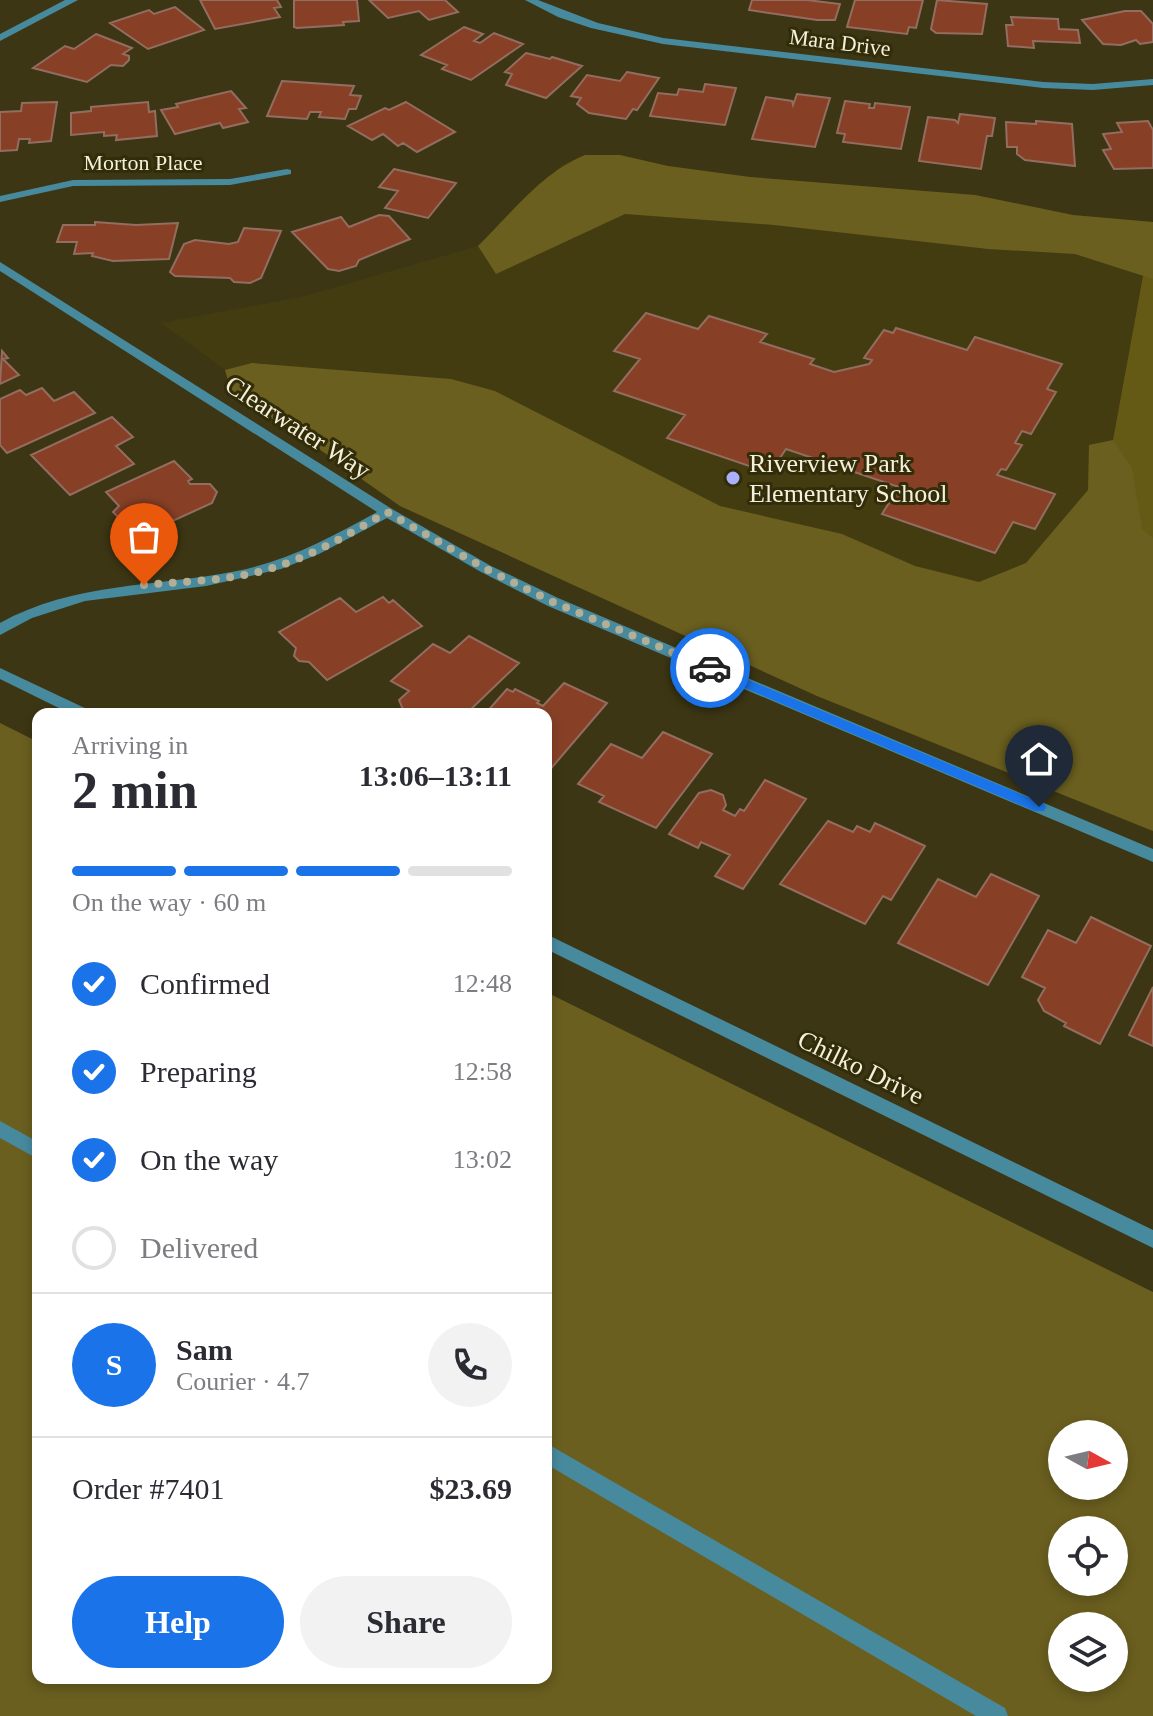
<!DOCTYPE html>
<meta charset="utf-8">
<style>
:root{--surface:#fff;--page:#f2f2f3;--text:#2b2b33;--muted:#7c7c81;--line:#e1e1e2;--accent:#1a73e8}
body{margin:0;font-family:"Times New Roman",serif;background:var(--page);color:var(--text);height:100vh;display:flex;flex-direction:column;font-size:30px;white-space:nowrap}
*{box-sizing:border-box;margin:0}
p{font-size:26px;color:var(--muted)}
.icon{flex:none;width:44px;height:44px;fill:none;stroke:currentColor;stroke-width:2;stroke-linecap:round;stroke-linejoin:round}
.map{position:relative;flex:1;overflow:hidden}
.panel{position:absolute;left:32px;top:708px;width:520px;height:976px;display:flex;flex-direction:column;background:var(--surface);border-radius:16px;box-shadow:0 4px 12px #0003}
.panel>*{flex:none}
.needle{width:52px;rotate:98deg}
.buttons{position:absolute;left:1048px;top:1420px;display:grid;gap:16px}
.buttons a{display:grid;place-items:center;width:80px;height:80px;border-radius:50%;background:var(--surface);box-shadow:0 4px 12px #0003;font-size:40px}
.pin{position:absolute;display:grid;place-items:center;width:68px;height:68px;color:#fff;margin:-82px -34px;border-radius:50% 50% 50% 0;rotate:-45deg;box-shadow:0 0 8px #0007}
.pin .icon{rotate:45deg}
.courier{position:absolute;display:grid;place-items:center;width:80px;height:80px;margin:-40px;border:6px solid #1a73e8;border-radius:50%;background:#fff;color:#222;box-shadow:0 2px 10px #0007}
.summary em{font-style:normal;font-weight:800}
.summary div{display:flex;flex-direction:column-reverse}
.summary{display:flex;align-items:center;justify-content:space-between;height:136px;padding:0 40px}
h1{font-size:52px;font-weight:800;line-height:60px}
.bar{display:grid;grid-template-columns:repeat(4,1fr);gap:12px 8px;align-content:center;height:96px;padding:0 40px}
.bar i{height:10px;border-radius:6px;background:var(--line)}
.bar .current{background:var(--accent)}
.bar p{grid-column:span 4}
.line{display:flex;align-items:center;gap:20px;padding:0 40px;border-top:2px solid var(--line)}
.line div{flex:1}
.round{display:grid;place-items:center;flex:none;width:84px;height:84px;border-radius:42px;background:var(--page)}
ol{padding:0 40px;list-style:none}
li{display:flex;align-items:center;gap:24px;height:88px}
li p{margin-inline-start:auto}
li .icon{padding:8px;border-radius:50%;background:var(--accent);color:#fff;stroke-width:4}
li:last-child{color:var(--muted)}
li i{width:44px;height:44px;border:4px solid var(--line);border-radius:50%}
.button{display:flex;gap:16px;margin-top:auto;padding:16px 40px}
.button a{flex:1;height:92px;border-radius:48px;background:var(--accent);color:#fff;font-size:32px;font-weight:800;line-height:92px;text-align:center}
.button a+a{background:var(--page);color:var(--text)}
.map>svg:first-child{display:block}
</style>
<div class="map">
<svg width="1153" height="1716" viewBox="0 0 1153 1716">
<rect width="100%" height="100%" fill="#3c3614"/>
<path fill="#433c11" d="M585 155H620L668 166 750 177 975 195 1073 215 1153 222V243L1143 276 1113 440 1153 831 817 696 400 506 319 449 231 392 225 370 161 323 301 297 478 246 540 183 565 163Z"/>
<path fill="#655a15" d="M1153 243V772L1090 588 1113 440 1143 276Z"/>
<path fill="#6a5f1f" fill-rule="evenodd" d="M585 155H620L668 166 750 177 975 195 1073 215 1153 222V279L1075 254 988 249 774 225 625 214 496 274 478 246C512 213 541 173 585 155Z
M252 363 451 379 495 391 720 506 842 534 915 566 979 582 1026 563 1088 490 1089 445 1113 440 1132 468 1142 529 1153 538V831L817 696 400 506 319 449 231 392 225 370Z
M0 723 38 742V1678H546V992L1153 1292V1716H0ZM1062 1434H1114V1486H1062ZM1062 1530H1114V1582H1062ZM1062 1626H1114V1678H1062Z"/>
<path fill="#874026" stroke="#926d60" stroke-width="2" d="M200 0H277L281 7 274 8 280 17 215 29Z
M294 0H357L359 21 343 22 344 25 297 28 294 27Z
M369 0H445L458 12 429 20 419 11 388 18Z
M752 0H807L840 4 835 20H817L749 10Z
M855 0H923L916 28 909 27 907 34 847 27Z
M937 0 987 4 982 34 936 33 931 29Z
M175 7 204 30 148 49 110 23 149 10 154 14Z
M1125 11H1141L1153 24V42L1140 44 1136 40 1121 45 1103 44 1082 20Z
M1011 17 1058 19 1059 29 1078 30 1080 43 1033 41 1034 48 1008 46 1006 25H1013Z
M464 27 483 34 474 41 480 43 494 33 523 44 471 80 442 69 447 65 421 55Z
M96 34 132 48 123 54 129 56V60L123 66 111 65 87 82 33 68 65 46 74 49Z
M526 53 550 59 552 57 582 66 546 98 506 85 512 74 505 72Z
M627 72 659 78 637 110 633 109 626 119 589 113 577 104 581 98 571 96 587 75 620 81Z
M282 81 354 86 350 95 361 96 356 109H349L345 119 319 117 321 112H310L307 119 267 116Z
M705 84 736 88 725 125 650 116 658 93 677 95 679 89 703 92Z
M231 91 246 108 239 109 248 122 223 128 220 123 175 134 161 110 178 107 176 104Z
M797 94 830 98 815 147 752 139 766 97 792 101 793 105Z
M845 101 870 104 869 108H874L875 103 910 107 901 149 843 142 845 134 837 133Z
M57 102 51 141 29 143 30 139H19L17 150 0 151V112L21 111 22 103Z
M148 102 149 112 155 111 157 136 116 140 117 135 104 136V132L71 135V113L91 111V107Z
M406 102 455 132 417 152 403 143 398 146 383 134 372 140 348 126 385 108 389 110Z
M960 114 995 118 992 136H987L981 169 919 161 928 117 955 120 958 123Z
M1036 121 1072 124 1075 166 1025 160 1017 154V147H1007L1006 122 1036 124Z
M1148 121 1153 130V168L1114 169 1103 150 1111 149 1103 134 1122 132 1117 123Z
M394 169 456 183 428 218 385 208 398 191 379 187Z
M379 215 389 216 410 239 359 260 356 266 339 271 328 269 292 232 341 217 349 227Z
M95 222 136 225 178 223 169 259 113 261 92 256 93 253 74 254 77 242H57L63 225H95Z
M244 228 281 231 261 278 250 283 234 282 230 278 175 276 170 272 184 244 195 240 229 244 238 242Z
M646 313 698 329 709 316 767 334 760 342 814 359 810 364 834 372 869 364 872 360 864 358 884 330 893 333 896 328 967 350 975 337 1062 364 1047 389 1056 392 1031 434 1022 431 1015 443 1022 445 1006 470 1001 469 997 475 1055 494 1035 529 1013 522 995 553 882 514 899 487 786 449 770 473 667 438 685 415 614 391 640 359 614 351Z
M2 351 8 358 3 359 19 375 0 384Z
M42 388 54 401 74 392 95 413 7 453 0 445V399L20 390 26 395Z
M112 417 133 437 116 446 134 464 70 495 31 455Z
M174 461 192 479 188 481 190 484H210L217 492 212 503 168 523 162 516 150 521 133 516 120 519 113 512 119 506 106 492Z
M383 597 389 603 393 600 422 626 327 680 309 662 299 661 294 656 296 648 279 632 340 598 356 612Z
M469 636 519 663 466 714 404 712 399 700 409 691 391 681 433 644 450 653Z
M564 683 607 703 548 772 546 714H485L507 689 513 692 515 689 539 701 537 703 543 706Z
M663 732 712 754 656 828 599 802 604 796 578 784 611 744 642 758Z
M765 780 806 799 743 889 715 876 730 855 701 842 698 848 669 834 699 793 711 790 723 795 726 805 723 810 735 816 740 809 744 811Z
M828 821 853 832 857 826 870 832 875 823 925 846 891 900 883 896 865 924 780 884Z
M991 874 1039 896 988 985 898 943 938 879 976 897Z
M1091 917 1151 946 1100 1044 1064 1026 1066 1023 1044 1011 1038 1000 1045 988 1022 977 1048 930 1076 943Z
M1153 987V1046L1129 1035Z"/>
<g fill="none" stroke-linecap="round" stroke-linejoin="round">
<path fill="#478a9e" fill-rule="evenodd" d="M0 1121 38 1142V1159L0 1138Z
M546 1443 1005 1708 1008 1716H976L546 1464Z"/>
<path fill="#478a9e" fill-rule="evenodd" d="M65 0H78L0 41V34Z
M525 0H538L598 23 663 38 1043 82 1093 84 1153 79V85L1093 90 1043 88 663 44 591 28 558 17Z
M287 169 291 170V174L230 185 73 186 0 202V196L73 180 230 179Z
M0 262 392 509 491 566 558 598 1153 849V862L548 606 481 572 387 518 319 554 281 569 206 586 85 601 32 618 0 635V623C74 582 156 587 237 571 287 561 332 537 377 512L0 271Z"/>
<path fill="#478a9e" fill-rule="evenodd" d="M0 668 89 710 92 714H71L0 679Z
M546 934 1153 1230V1248L546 949Z"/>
</g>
<path fill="#1a73e8" d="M710 664 1044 804 1046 807 1044 811H1035L705 671V665Z"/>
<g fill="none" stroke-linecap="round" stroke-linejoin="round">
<path stroke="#b3af96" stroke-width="8" stroke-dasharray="0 14.4" d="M144 585C186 581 229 581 269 569 311 557 349 534 387 512L486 569 553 602 710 668"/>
</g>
<circle fill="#a9b0fc" stroke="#322c09" stroke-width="3" cx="733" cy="478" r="8"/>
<g text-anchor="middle" stroke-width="6" stroke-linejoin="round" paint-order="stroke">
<g font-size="22" fill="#f3f0dc" stroke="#322c09">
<text transform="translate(840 42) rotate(7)" y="8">Mara Drive</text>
<text x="143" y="170">Morton Place</text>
</g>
<g font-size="26" fill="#f3f0dc" stroke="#322c09">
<text transform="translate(298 427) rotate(33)" y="9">Clearwater Way</text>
<text transform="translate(861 1067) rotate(26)" y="9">Chilko Drive</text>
</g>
<g font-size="26" fill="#f3f0dc" stroke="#322c09" text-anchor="start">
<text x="749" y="472">Riverview Park<tspan x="749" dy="30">Elementary School</tspan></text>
</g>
</g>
</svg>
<div class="buttons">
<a><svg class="needle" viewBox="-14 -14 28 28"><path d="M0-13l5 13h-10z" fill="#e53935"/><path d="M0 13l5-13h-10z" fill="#7c7c81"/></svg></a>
<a><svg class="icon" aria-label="locate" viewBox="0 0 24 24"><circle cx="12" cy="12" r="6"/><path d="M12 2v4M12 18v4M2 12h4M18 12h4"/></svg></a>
<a><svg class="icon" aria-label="layers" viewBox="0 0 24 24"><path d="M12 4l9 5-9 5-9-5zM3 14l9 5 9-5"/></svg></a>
</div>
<div class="pin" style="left:144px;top:585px;background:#ea580c"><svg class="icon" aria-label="bag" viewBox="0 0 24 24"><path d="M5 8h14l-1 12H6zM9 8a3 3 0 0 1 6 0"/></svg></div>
<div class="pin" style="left:1039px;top:807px;background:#1f2937"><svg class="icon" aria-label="home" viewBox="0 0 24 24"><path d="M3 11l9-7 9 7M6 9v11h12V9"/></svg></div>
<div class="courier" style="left:710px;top:668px"><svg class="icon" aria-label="car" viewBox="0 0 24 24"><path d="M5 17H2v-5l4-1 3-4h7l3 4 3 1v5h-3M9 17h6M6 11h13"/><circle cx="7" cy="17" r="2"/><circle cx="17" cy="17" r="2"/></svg></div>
<section class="panel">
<div class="summary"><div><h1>2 min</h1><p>Arriving in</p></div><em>13:06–13:11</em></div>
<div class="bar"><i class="current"></i><i class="current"></i><i class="current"></i><i></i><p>On the way · 60 m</p></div>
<ol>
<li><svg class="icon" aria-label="check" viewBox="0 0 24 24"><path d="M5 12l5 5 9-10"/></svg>Confirmed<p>12:48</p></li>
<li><svg class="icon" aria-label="check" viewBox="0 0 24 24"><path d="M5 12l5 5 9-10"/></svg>Preparing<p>12:58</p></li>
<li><svg class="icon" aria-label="check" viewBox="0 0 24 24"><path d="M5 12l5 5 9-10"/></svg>On the way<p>13:02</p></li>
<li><i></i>Delivered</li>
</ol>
<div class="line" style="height:144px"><b class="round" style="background:var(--accent);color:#fff">S</b><div><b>Sam</b><p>Courier · 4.7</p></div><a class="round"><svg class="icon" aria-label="phone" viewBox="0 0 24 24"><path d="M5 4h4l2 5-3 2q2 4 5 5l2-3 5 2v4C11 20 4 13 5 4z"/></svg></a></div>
<div class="line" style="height:104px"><div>Order #7401</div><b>$23.69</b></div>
<div class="button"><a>Help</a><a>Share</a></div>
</section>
</div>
